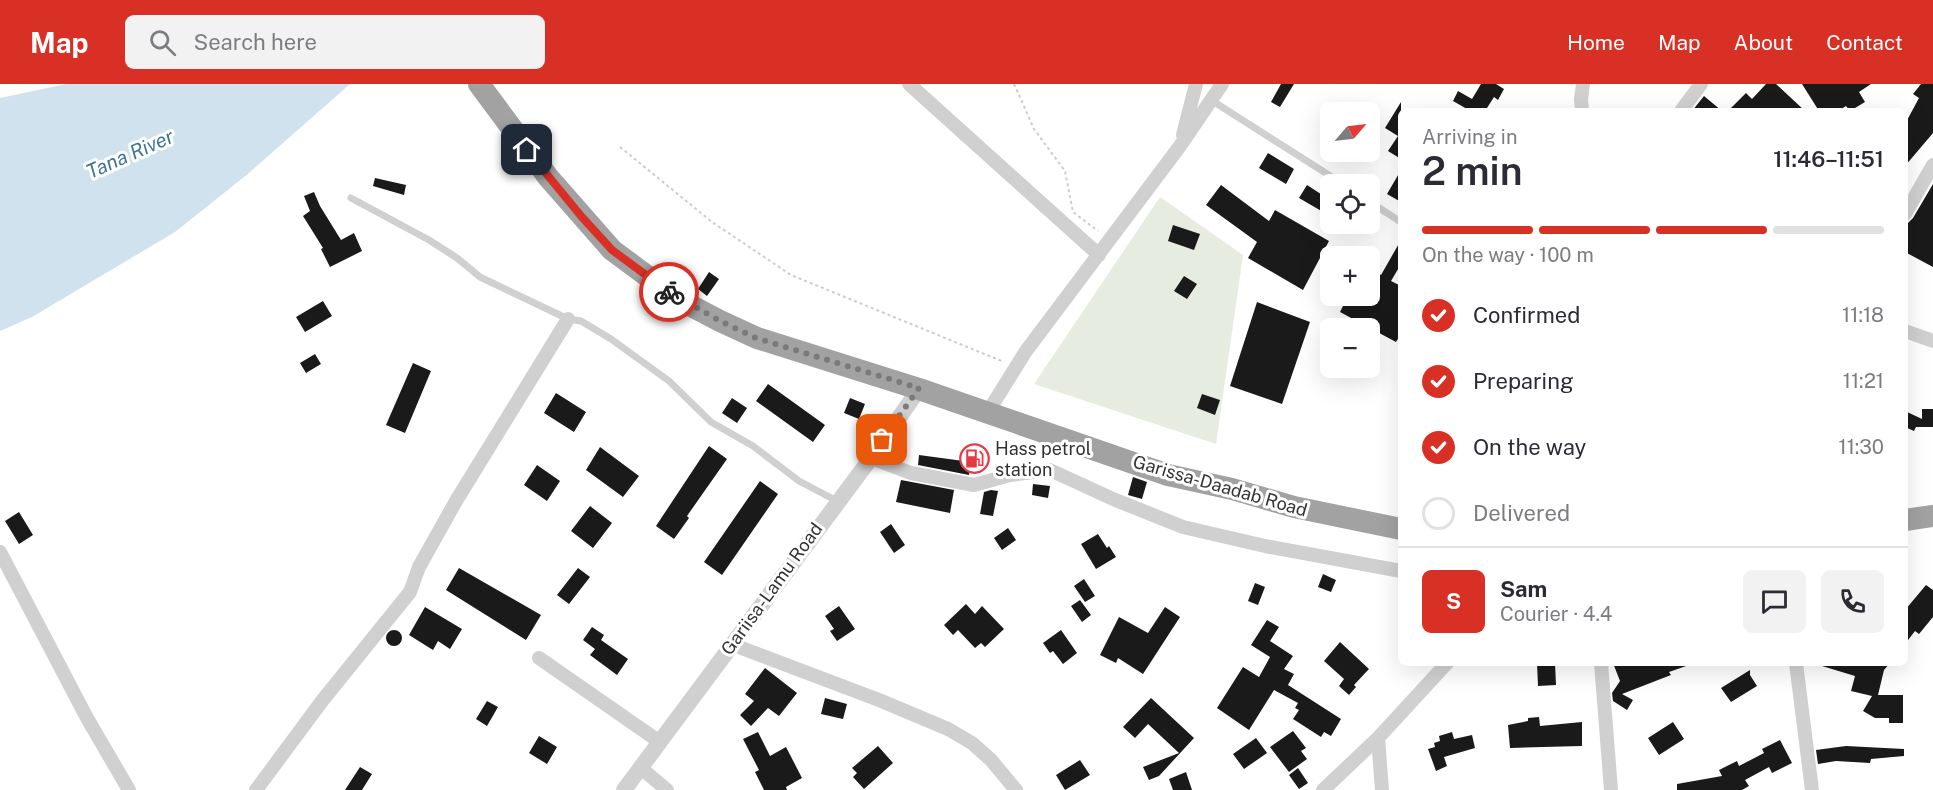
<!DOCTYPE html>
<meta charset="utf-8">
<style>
:root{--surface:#fff;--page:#f2f2f3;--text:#2b2b33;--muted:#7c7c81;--line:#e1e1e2;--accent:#d93025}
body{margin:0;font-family:"Public Sans",sans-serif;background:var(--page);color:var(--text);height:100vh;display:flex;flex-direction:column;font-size:22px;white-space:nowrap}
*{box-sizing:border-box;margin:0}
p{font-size:20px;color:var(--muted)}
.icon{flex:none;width:33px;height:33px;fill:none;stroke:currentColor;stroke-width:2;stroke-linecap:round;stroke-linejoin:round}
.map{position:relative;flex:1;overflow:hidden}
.details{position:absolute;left:1398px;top:24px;width:510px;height:558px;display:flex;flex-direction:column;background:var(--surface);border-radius:9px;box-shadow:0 6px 24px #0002}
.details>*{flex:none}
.needle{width:39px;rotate:62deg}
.controls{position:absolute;left:1320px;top:18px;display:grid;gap:12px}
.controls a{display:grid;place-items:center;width:60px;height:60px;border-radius:9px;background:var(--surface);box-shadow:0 6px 24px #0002;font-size:30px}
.pin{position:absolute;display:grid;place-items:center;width:51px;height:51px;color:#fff;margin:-26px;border-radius:12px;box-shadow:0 3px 9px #0006}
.courier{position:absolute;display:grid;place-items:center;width:60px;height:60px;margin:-30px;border:4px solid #d93025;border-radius:50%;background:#fff;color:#222;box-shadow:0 2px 8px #0007}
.summary em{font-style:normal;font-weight:600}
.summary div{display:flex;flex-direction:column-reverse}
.summary{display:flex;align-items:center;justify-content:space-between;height:102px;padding:0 24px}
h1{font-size:39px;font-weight:600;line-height:45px}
.bar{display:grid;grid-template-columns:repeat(4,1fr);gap:9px 6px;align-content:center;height:72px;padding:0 24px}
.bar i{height:8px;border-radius:4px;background:var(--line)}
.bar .on{background:var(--accent)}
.bar p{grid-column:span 4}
.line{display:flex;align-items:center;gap:15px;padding:0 24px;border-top:2px solid var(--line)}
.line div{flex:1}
.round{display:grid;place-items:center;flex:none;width:63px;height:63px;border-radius:9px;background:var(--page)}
ol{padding:0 24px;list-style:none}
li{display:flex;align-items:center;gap:18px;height:66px}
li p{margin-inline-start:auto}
li .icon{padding:6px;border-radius:50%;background:var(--accent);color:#fff;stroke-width:4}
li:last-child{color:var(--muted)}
li i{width:33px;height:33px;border:3px solid var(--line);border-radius:50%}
header{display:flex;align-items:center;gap:36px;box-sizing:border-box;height:84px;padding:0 30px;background:var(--accent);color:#fff}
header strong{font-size:28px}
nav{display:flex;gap:33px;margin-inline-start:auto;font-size:21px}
.search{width:420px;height:54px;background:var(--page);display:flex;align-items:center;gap:15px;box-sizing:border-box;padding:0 21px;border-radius:9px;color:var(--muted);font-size:22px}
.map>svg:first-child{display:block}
</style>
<header>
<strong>Map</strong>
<div class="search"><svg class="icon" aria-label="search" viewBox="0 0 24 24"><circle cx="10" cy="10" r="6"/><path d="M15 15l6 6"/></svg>Search here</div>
<nav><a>Home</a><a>Map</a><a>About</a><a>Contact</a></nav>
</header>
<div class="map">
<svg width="1933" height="706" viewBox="0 0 1933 706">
<rect width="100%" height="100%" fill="#fff"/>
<path fill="#e6ecdf" d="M1160 113 1243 171 1216 360 1034 300Z"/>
<path fill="#cfe2ee" d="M66 0H350L249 89 175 148 32 233 0 247V14Z"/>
<path fill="#1a1a1a" d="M1281 0H1294L1280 23 1271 18Z
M1481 0H1496L1504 5 1498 16 1494 13 1487 24 1493 27H1466L1467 25 1453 17 1458 7 1472 15Z
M1766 0H1776L1805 27H1728L1746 9 1752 15Z
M1802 0H1871L1859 8 1865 18 1850 27 1846 22 1838 27H1819Z
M1921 0H1933V49L1905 82V40L1919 14 1913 10Z
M1704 12 1722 27H1692Z
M1401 18V75L1388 67 1398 52 1385 44Z
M1268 69 1294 85 1286 100 1259 84Z
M1401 86V118L1387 110Z
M375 94 406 101 404 111 373 102Z
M1933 100V183L1905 168V142L1913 134Z
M1221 101 1269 137 1275 126 1329 157 1303 206 1248 174 1257 158 1206 121Z
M1307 101 1330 116V132L1299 114Z
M314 108 320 122 341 156 354 149 362 167 330 183 321 165 323 164 303 132 310 127 304 112Z
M1173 141 1200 150 1194 166 1168 157Z
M1401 156V180L1391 197 1401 202V250L1396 258 1340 228 1348 212H1370V185L1381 191Z
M709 188 719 195 707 212 698 205Z
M1184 192 1197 200 1187 215 1174 207Z
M323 217 332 232 305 248 296 233Z
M1257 218 1310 238 1282 320 1230 302Z
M315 270 321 280 306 289 300 279Z
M413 279 431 287 405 349 386 341Z
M768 300 825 341 813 358 756 317Z
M556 309 586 328 574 348 544 329Z
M1202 310 1220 316 1215 331 1197 324Z
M732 314 747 324 737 339 722 329Z
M850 314 865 320 859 335 844 329Z
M1922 325H1933V343H1916L1914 347 1905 343V327L1922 335Z
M709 362 727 375 687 432 689 434 674 455 656 442Z
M600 363 639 392 623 413 586 386Z
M919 371 971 378 969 391 918 381Z
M537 381 560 397 547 417 524 401Z
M1133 393 1147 398 1142 415 1128 411Z
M901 396 954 406 950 429 896 418Z
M760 397 778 410 722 491 704 478Z
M1033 400 1050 402 1048 414 1032 411Z
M991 406 998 407 993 432 980 430 984 408Z
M590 422 612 439 593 464 571 447Z
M19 428 33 451 19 460 5 437Z
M891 440 905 461 894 469 880 448Z
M1008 444 1016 456 1002 466 994 454Z
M1098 450 1107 464 1109 462 1116 473 1096 485 1081 460Z
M459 484 541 531 526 556 446 506Z
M578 484 590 493 569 520 557 511Z
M1323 490 1336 496 1331 508 1318 503Z
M1084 495 1095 512 1085 518 1074 502Z
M1255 499 1265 503 1258 521 1248 517Z
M1926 501 1933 506V533L1919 550 1915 547 1905 560V526Z
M1080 516 1091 531 1082 538 1071 522Z
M966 520 975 530 982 522 1004 545 985 563 981 559 975 564 958 546 953 551 944 541Z
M839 522 855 545 837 557 830 547 834 545 825 532Z
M425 523 462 545 450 565 438 557 433 566 409 551Z
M1165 523 1180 533 1143 590 1118 574 1116 579 1100 571 1119 533 1148 549Z
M1267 536 1279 543 1270 557 1293 572 1284 585 1294 590 1288 601 1341 635 1331 652 1324 648 1321 653 1293 635 1299 626 1295 624 1298 619 1274 606 1249 646 1217 624 1243 583 1259 593 1270 573 1251 561Z
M592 543 604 551 601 556 628 575 617 591 590 571 595 565 583 556Z
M386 554a8 8 0 1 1 16 0a8 8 0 1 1-16 0Z
M1061 546 1077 569 1063 580 1053 567 1050 569 1043 559Z
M1340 558 1369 585 1354 601 1356 603 1349 611 1339 602 1344 595 1324 577Z
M1537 579H1555L1556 601 1538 602Z
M1613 579H1688L1689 581 1669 588 1671 591 1622 610 1633 616 1627 626 1613 617 1612 609 1620 597Z
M1822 579H1890L1884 586 1878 611H1903V639H1889V634H1875L1863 627 1872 612 1851 607 1855 592 1822 582Z
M765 584 797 609 779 632 768 624 751 642 740 631 754 617 745 610Z
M1750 586V591L1757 602 1731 618 1721 604Z
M825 614 847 620 843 635 821 630Z
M1151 614 1194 654 1159 692 1149 696 1143 683 1179 669 1148 640 1135 654 1123 643Z
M487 617 498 623 487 642 476 635Z
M1539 633 1540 642 1582 638V662L1510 664 1508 641 1528 637V634Z
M1673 638 1684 655 1659 671 1648 654Z
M1293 647 1306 664 1301 667 1307 675 1289 688 1270 663Z
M758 648 770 672 786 663 802 694 786 703 787 706H764L755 688 759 686 743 655Z
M1452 648 1454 655 1472 651 1475 664 1444 673 1447 682 1436 687 1428 665 1435 663 1434 659 1440 657 1439 652Z
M539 652 557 663 547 680 529 669Z
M1256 654 1267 669 1244 685 1233 670Z
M1780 656 1792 679 1772 689 1769 683 1745 696 1749 702 1742 706H1677V700L1722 692 1719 686 1737 677 1739 682 1764 669 1762 665Z
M878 662 893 679 864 705 853 693 857 689 852 684Z
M1846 662 1904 665V672L1871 675 1870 679 1836 677 1818 680 1816 666Z
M1080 676 1090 691 1065 706 1056 691Z
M360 683 372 690 362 706H345Z
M1298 684 1308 699 1299 705 1289 691Z
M1186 688 1192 706H1173L1169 695Z"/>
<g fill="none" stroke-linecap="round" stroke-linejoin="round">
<path stroke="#cdcdcd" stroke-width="2" stroke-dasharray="3 3" stroke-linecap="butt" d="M1014 0 1034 45 1065 87 1073 128 1098 147
M620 63 712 138 791 191 1004 278"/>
<path stroke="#d0d0d0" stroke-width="7" d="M1211 16 1343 100
M351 114 429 156 457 174 480 193 568 235 581 237 611 255 669 297 711 338 753 362 799 397 837 417
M1370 118 1401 138"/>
<path stroke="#d0d0d0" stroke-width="14" d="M909 0 1099 171
M1582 27 1581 15 1583 0
M1681 27 1701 0
M1183 51 1196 0
M1905 130 1933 81
M1905 247 1933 257
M988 328 1026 267 1180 62 1222 0
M871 374 911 389 974 401 1010 391 1050 386 1113 415 1183 443 1265 462 1401 487
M0 468 87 634 129 706
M731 560 879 616 948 645 972 659 991 676 1016 706
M539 574 660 658
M1601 579 1611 706
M1796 579 1812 706
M1378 654 1382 706
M641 684 667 706
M256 706 322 617 410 508 419 483 456 417 568 235
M1323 706 1378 654 1447 579"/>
<path stroke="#d0d0d0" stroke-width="16" d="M624 706 871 374 919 305"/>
<path stroke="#a2a2a2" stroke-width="22" d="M479 0 548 93 612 166 678 215 720 237 757 254 919 305 1168 391 1232 405 1294 423 1401 445
M1905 436 1933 432"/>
</g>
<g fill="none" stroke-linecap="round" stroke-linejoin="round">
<path stroke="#7a7a7a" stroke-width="6" stroke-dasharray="0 10.8" d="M669 208 720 237 756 254 919 304 882 356"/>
<path stroke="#d93025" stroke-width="8" d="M527 66 581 132 612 166 669 208"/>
</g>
<defs>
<symbol id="fuel-ring" viewBox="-11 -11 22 22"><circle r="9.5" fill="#fff" stroke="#e63946" stroke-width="1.5"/><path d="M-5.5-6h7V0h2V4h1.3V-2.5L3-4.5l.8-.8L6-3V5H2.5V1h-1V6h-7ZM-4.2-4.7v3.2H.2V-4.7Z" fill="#e63946"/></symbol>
</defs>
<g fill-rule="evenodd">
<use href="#fuel-ring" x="958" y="358" width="33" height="33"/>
</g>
<g text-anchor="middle" stroke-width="6" stroke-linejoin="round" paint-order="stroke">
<g font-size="18" fill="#333" stroke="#fff" text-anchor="start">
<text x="995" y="371">Hass petrol<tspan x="995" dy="21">station</tspan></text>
</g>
<g font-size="18" fill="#333" stroke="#fff">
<text transform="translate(1220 402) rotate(16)" y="6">Garissa-Daadab Road</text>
<text transform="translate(772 505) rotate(-54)" y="6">Gariisa-Lamu Road</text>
</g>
<g font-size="20" font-style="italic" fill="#3f7597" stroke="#fff">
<text transform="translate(130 70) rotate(-24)" y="7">Tana River</text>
</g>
</g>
</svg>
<div class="controls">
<a><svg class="needle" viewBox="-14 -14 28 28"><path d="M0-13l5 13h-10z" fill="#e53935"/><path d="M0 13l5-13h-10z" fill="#7c7c81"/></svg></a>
<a><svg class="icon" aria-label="locate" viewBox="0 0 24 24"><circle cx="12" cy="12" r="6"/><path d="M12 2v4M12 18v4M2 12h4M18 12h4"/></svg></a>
<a>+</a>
<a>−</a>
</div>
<div class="pin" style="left:882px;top:356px;background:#ea580c"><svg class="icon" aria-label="bag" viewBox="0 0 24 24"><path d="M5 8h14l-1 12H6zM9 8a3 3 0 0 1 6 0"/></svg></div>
<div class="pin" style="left:527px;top:66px;background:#1f2937"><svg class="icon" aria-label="home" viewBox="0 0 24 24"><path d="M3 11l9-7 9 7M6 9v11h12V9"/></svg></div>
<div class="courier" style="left:669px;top:208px"><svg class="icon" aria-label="bike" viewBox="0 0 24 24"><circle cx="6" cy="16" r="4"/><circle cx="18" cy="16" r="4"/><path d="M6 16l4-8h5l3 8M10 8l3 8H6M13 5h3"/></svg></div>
<section class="details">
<div class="summary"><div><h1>2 min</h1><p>Arriving in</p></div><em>11:46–11:51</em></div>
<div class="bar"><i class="on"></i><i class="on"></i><i class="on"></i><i></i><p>On the way · 100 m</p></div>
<ol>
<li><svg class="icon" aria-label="check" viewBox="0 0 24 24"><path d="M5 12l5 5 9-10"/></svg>Confirmed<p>11:18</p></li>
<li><svg class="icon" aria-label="check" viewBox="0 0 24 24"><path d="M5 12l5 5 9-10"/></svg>Preparing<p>11:21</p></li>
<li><svg class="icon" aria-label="check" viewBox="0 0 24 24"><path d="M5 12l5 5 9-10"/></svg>On the way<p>11:30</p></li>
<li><i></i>Delivered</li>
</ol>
<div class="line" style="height:108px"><b class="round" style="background:var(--accent);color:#fff">S</b><div><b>Sam</b><p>Courier · 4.4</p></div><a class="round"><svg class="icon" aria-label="chat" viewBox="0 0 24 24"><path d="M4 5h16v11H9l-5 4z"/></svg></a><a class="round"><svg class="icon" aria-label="phone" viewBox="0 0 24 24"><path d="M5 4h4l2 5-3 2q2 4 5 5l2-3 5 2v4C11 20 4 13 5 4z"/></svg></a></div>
</section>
</div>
